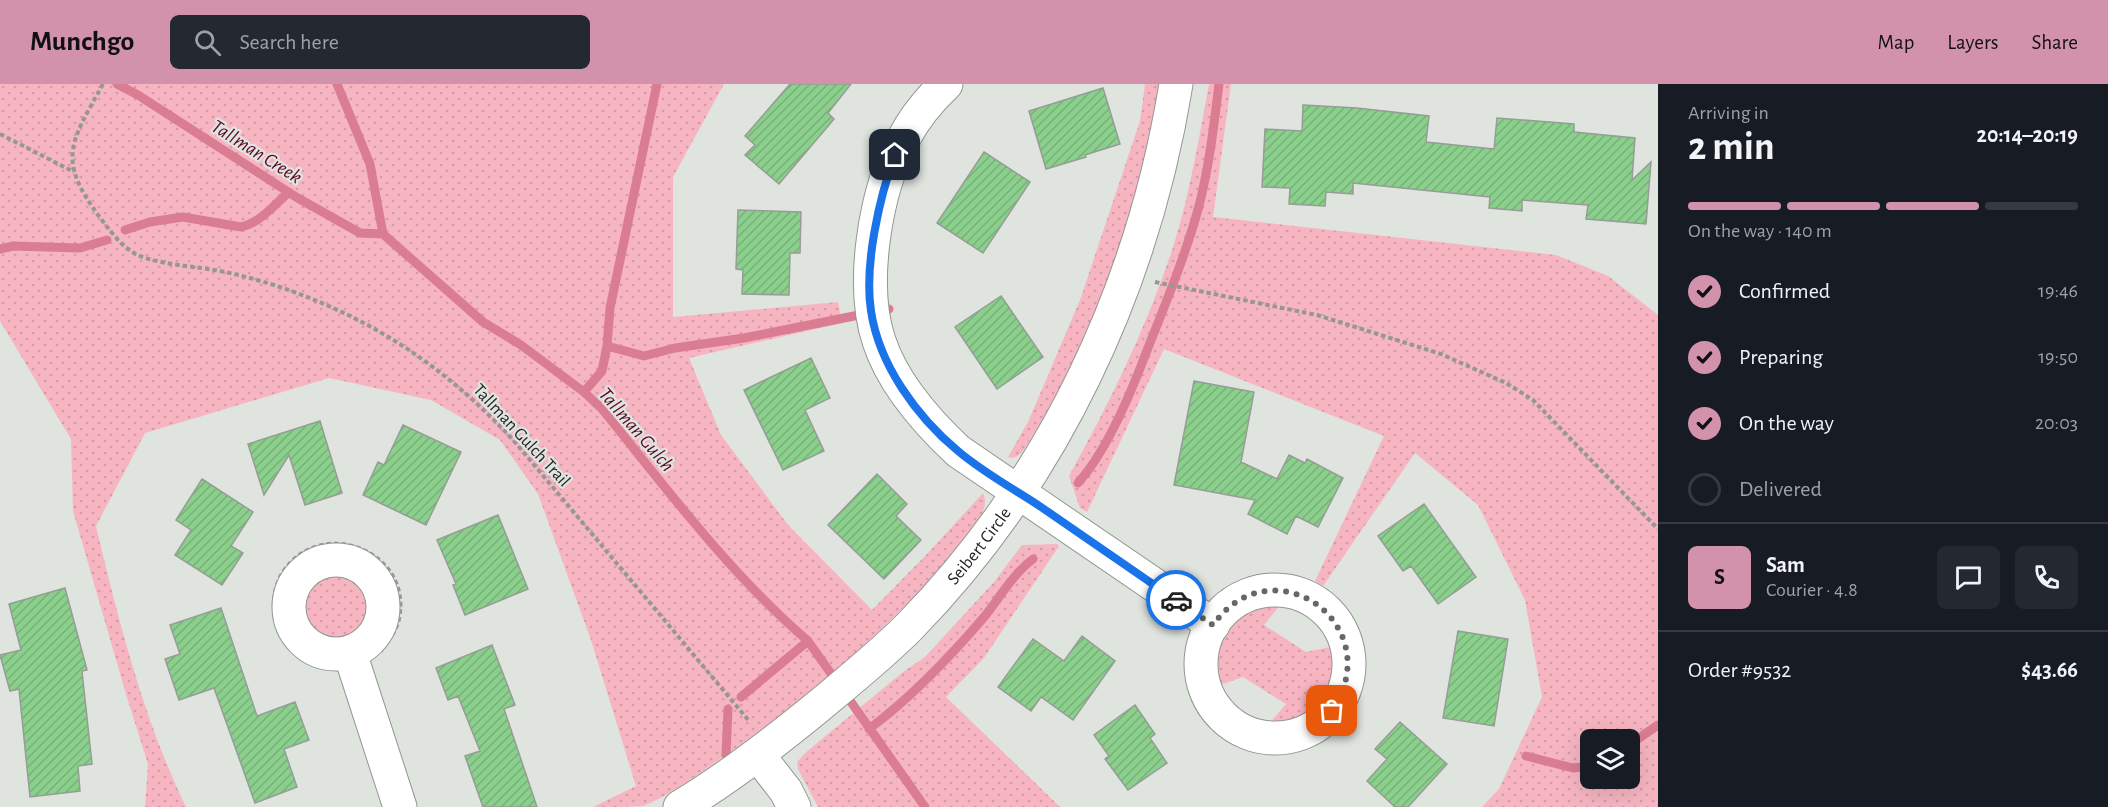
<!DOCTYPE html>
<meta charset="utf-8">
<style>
:root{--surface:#171b24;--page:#242831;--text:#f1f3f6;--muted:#9ea1a6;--line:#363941;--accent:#d292ac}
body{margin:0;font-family:"Alegreya Sans",sans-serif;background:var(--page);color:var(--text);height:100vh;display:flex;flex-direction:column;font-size:22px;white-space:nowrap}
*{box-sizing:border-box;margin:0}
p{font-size:20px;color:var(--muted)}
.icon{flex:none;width:33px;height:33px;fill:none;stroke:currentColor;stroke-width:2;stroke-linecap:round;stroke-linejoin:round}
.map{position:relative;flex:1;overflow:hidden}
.panel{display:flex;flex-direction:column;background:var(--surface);width:450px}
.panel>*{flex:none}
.buttons{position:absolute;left:1580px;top:645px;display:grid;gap:12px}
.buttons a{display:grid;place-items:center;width:60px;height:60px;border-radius:9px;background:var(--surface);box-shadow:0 6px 24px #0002;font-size:30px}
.pin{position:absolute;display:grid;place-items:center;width:51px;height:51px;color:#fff;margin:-26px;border-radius:12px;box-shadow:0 3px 9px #0006}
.courier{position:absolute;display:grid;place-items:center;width:60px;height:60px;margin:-30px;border:4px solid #1a73e8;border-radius:50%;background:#fff;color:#222;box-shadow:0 2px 8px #0007}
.summary em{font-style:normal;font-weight:700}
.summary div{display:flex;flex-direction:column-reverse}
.summary{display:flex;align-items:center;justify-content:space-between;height:102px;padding:0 30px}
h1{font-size:39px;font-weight:700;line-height:45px}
.bar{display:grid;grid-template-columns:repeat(4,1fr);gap:9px 6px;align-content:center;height:72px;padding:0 30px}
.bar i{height:8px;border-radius:4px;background:var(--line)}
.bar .active{background:var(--accent)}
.bar p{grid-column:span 4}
.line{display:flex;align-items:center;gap:15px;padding:0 30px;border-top:2px solid var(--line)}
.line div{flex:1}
.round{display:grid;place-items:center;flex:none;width:63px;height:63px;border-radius:9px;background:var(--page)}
ol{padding:0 30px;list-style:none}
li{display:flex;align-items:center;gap:18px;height:66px}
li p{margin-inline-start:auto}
li .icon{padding:6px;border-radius:50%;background:var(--accent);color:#111;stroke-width:4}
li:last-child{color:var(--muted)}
li i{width:33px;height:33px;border:3px solid var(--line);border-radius:50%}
header{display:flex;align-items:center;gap:36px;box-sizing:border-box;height:84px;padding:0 30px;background:var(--accent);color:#111}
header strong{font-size:28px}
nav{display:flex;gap:33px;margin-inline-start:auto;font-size:21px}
.search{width:420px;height:54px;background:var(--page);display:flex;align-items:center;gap:15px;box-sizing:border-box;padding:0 21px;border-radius:9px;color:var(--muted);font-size:22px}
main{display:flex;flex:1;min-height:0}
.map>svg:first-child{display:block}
</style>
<header>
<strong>Munchgo</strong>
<div class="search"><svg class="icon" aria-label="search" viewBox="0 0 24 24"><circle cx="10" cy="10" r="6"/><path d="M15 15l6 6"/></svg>Search here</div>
<nav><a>Map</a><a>Layers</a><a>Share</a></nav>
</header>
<main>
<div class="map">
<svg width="1658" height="723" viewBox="0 0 1658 723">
<defs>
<pattern id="grass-dots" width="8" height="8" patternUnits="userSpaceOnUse" patternTransform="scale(1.5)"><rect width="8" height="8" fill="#f7b5c2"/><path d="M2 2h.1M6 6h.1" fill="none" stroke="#d39ca6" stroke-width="1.8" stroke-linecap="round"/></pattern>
<pattern id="building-hatch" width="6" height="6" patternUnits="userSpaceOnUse" patternTransform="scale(1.5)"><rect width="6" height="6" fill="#8acf8b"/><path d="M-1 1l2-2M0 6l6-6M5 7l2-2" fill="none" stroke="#77b278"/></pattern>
</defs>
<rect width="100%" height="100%" fill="#dfe4df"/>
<path fill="url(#grass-dots)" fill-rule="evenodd" d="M0 0H724L673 93V233L838 218 842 239 689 274 721 351 788 441 872 526 929 468 983 409C991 426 973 442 963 455 932 498 893 535 853 571 808 610 762 647 713 680 693 694 665 714 643 722 631 723 606 723 593 723L636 702 591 556 538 410 500 356 431 316 329 294 145 349 96 442C119 538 143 634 186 723H145L148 680 125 607 73 427 71 355 0 237Z
M1145 0H1159L1158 18 1141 94 1101 220 1056 313 1025 364C1020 371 1017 375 1008 373L1028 338 1080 216 1140 37Z
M1209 0H1231L1213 133 1556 171 1608 192 1658 231V723H1482L1499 705 1542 613 1525 516 1478 421 1415 369 1323 502 1315 497 1384 352 1164 265 1087 428 1080 424 1069 392C1110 318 1148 241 1174 160 1190 108 1199 54 1209 0ZM1590 656H1629V694H1590Z
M1057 460 1059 462 984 574 946 613 1060 723H818L798 685 797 678 805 669 903 588 925 573 994 498 1022 461Z
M300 523a37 37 0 1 1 74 0a37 37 0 1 1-74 0Z
M1272 516 1281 520 1264 541 1306 568 1335 562C1342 607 1319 634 1276 645L1269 640 1286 620 1243 593 1220 601C1200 554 1228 528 1272 516Z"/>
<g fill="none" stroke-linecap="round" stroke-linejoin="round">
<path stroke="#da7d92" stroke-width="9" d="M117 0 138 11 296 113 360 149 383 150
M337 0 370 80 383 150 483 238 521 261 584 308 602 325C667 405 729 489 808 557L925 723
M125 146 150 138 183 133 241 143C260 139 274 121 289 108
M0 165 13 162 80 164 107 156
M607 262 644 272 675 264 744 254 889 225
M584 308 602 287 607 262 610 224 657 0
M1078 399C1106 368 1131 309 1146 269 1165 221 1185 173 1199 122 1209 83 1214 41 1219 0
M741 613 808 557
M869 645C912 613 950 573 985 532 1000 513 1013 490 1033 475
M1629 661 1658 641
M726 671 728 625
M1526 672 1573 684 1590 682"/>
</g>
<path fill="url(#building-hatch)" stroke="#969c96" stroke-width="1.5" d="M790 0H851L828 29 834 35 779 100 745 71 755 61 745 52Z
M1103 4 1120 60 1085 71 1086 73 1046 85 1029 27Z
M1303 21 1357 24 1429 32 1426 58 1494 65 1497 34 1574 40V48L1635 54 1632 96 1651 78 1646 140 1586 135 1588 121 1522 116V127L1489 124 1490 113 1353 99V110L1326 108 1325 122 1289 120 1290 104 1262 103 1265 45 1302 47Z
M984 68 1030 98 983 169 937 139Z
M738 126 801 128 800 169H790L789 211 742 210 743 186 736 185Z
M1001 212 1043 273 997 305 955 243Z
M811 274 830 314 805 326 824 367 783 386 744 306Z
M1194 297 1254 308 1241 378 1277 395 1289 371 1305 379 1307 375 1343 394 1318 443 1296 432 1287 450 1248 430 1255 416 1174 401Z
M320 337 342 409 305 421 289 371 264 411 248 360Z
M403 341 461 368 426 441 363 411 378 378 384 381Z
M877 390 907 420 896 432 921 456 884 495 828 441Z
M202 395 253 428 231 462 243 469 222 501 175 471 191 446 176 436Z
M1424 420 1476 493 1438 520 1411 482 1403 487 1378 452Z
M498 431 528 505 465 531 453 501 456 500 437 456Z
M65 504 87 586 82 587 92 680 78 682 80 707 30 713 19 605 10 607 0 571 21 566 9 520Z
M221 524 257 632 295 618 309 656 284 665 297 703 255 719 214 604 179 616 165 575 180 570 170 541Z
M1458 547 1508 555 1494 642 1443 634Z
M1082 552 1115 577 1073 636 1041 613 1031 627 998 603 1033 555 1064 577Z
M492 561 515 621 504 625 537 723H483L465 672 480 667 458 612 448 616 436 584Z
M1135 621 1155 650 1150 654 1167 679 1128 706 1105 675 1109 672 1094 651Z
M1400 638 1447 680 1408 723H1395L1367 697 1387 675 1375 665Z"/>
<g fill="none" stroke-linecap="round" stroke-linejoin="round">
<defs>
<g id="minor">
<path d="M946 0C929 16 915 33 904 54 875 107 860 200 879 257 893 300 926 337 958 367L1213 541"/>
<circle cx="336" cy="523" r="47"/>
<circle cx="1275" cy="580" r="74"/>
<path d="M350 569 400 723"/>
<path d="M758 671 786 707 794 723"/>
<path id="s1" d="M680 723C730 693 775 658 820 621 850 596 881 571 909 543 1054 395 1143 203 1176 0"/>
</g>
</defs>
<use href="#minor" stroke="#919691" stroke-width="35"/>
<path stroke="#949794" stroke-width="4" stroke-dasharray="4.5 3" stroke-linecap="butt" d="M103 0C70 60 56 75 101 135 112 149 123 165 140 172 167 182 197 182 225 188 258 195 292 206 324 220 397 251 460 298 514 357L750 638
M0 50 74 88
M1155 198 1317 231 1441 270 1506 299 1533 316 1658 445
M1188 562C1182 595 1192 631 1221 650 1247 667 1273 674 1302 664 1422 626 1350 433 1220 509
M323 583C297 575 281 558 275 532 272 518 275 500 283 488 321 431 413 467 399 535 396 547 388 557 381 567"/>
<use href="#minor" stroke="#fff" stroke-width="33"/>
</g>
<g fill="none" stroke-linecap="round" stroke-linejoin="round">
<path stroke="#656865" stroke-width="6" stroke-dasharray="0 10.8" d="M1176 516 1213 541C1272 458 1390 540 1332 627"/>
<path stroke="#1a73e8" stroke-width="8" d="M895 71C879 114 864 182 871 227 879 281 917 333 958 367 984 389 1014 405 1041 423 1086 454 1131 485 1176 516"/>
</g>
<g text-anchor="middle" stroke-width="4.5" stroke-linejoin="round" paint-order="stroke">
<g font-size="18" fill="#232523" stroke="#dfe4df">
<text transform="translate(522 351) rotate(47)" y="6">Tallman Gulch Trail</text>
<text dy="6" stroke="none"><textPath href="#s1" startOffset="399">Seibert Circle</textPath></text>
</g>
<g font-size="20" font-style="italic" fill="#5c0527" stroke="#dfe4df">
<text transform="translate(257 67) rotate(32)" y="7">Tallman Creek</text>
<text transform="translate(637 345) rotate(49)" y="7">Tallman Gulch</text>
</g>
</g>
</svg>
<div class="buttons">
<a><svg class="icon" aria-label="layers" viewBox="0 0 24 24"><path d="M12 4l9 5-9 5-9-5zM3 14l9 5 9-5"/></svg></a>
</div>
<div class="pin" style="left:1332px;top:627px;background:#ea580c"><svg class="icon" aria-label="bag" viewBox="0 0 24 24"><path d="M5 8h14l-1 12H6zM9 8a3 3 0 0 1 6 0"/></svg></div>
<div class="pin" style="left:895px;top:71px;background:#1f2937"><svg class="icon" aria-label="home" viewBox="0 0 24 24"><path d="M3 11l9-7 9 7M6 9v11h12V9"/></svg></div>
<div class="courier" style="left:1176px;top:516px"><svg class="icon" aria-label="car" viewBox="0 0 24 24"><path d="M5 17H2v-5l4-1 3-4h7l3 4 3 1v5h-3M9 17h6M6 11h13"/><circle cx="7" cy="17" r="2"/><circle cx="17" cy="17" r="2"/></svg></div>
</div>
<section class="panel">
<div class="summary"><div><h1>2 min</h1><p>Arriving in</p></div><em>20:14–20:19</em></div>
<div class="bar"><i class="active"></i><i class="active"></i><i class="active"></i><i></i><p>On the way · 140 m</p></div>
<ol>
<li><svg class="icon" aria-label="check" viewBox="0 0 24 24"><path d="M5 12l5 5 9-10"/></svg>Confirmed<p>19:46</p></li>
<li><svg class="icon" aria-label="check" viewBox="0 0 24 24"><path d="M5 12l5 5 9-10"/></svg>Preparing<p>19:50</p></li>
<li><svg class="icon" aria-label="check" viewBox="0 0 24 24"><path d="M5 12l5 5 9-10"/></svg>On the way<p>20:03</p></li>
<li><i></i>Delivered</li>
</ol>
<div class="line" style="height:108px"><b class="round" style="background:var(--accent);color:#111">S</b><div><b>Sam</b><p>Courier · 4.8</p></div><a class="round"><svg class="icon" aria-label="chat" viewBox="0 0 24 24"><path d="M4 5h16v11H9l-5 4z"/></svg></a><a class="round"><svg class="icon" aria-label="phone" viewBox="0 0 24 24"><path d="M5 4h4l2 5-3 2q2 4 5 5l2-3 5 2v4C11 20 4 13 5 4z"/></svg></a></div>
<div class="line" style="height:78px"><div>Order #9532</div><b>$43.66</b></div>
</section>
</main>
